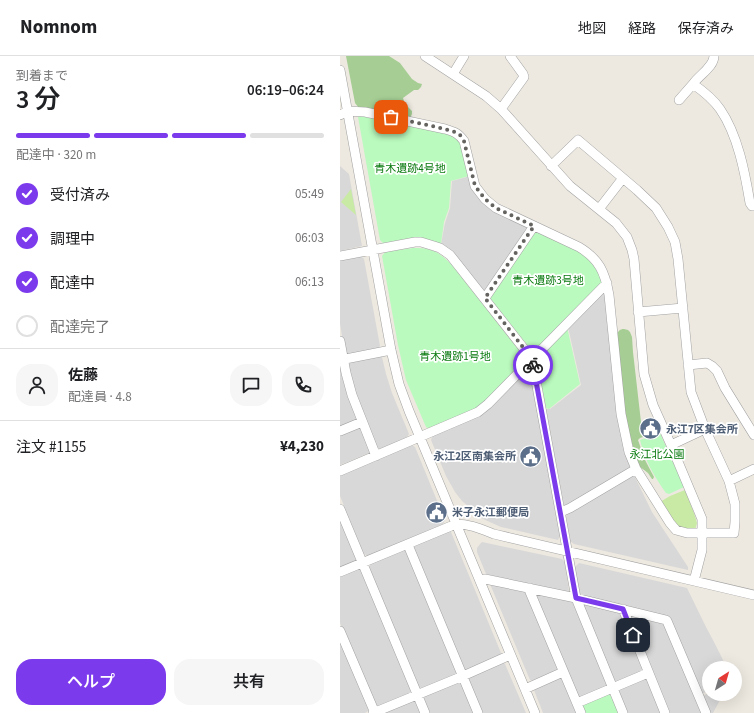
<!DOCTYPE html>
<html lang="ja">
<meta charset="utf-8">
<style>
:root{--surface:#fff;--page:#f6f6f6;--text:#202124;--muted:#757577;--line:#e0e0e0;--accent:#7c3aed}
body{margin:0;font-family:"Source Sans 3","Noto Sans JP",sans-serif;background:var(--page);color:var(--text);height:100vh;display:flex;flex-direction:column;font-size:15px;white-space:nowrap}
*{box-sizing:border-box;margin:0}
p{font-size:13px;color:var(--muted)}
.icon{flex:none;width:22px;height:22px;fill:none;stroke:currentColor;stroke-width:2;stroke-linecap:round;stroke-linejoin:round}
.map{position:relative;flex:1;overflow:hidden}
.side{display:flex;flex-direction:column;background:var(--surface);width:340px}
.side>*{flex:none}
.needle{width:26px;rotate:37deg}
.fabs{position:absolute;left:362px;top:605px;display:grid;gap:8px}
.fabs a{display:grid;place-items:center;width:40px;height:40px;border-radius:50%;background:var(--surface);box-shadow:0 4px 16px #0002;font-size:20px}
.pin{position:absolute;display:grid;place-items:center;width:34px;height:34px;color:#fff;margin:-17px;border-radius:8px;box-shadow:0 2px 6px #0006}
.courier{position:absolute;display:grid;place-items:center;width:40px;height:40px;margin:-20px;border:3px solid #7c3aed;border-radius:50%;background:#fff;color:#222;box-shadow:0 1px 5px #0007}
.head em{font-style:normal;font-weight:600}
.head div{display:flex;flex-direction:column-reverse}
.head{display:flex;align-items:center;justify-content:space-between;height:68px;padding:0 16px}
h1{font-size:26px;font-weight:600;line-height:30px}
.bar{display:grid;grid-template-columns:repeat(4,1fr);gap:6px 4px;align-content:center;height:48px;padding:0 16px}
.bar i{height:5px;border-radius:3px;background:var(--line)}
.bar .selected{background:var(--accent)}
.bar p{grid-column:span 4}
.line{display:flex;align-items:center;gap:10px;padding:0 16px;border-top:1px solid var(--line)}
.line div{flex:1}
.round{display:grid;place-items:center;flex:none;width:42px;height:42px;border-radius:16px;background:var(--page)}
ol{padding:0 16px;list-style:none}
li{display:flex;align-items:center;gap:12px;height:44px}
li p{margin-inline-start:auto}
li .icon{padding:4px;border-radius:50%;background:var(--accent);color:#fff;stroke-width:4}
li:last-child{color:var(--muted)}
li i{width:22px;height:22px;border:2px solid var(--line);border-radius:50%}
.action{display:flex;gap:8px;margin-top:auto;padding:8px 16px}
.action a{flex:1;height:46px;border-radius:16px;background:var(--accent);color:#fff;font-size:16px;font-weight:600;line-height:46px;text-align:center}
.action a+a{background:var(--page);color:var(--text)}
header{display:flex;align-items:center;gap:24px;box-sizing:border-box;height:56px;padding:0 20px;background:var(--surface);border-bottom:1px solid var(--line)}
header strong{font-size:19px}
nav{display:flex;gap:22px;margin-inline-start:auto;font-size:14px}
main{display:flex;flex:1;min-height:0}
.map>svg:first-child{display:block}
</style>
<header>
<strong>Nomnom</strong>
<nav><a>地図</a><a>経路</a><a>保存済み</a></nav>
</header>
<main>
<section class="side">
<div class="head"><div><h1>3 分</h1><p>到着まで</p></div><em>06:19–06:24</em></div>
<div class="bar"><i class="selected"></i><i class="selected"></i><i class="selected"></i><i></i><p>配達中 · 320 m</p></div>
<ol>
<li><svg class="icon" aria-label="check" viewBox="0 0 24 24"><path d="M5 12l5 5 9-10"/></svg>受付済み<p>05:49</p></li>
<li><svg class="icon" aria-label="check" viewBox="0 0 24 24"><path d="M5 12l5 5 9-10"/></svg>調理中<p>06:03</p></li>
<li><svg class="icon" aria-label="check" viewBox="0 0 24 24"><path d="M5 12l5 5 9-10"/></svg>配達中<p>06:13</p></li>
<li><i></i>配達完了</li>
</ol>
<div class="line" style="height:72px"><a class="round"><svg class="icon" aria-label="person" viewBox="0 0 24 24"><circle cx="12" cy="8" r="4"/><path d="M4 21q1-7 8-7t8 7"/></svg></a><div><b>佐藤</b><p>配達員 · 4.8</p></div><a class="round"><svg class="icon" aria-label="chat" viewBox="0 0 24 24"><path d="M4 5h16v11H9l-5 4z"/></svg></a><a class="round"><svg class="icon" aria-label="phone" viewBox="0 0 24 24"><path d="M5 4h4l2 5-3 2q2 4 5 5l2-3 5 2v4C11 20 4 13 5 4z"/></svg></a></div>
<div class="line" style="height:52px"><div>注文 #1155</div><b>¥4,230</b></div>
<div class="action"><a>ヘルプ</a><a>共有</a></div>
</section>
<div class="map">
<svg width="414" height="657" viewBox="0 0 414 657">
<rect width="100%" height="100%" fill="#ede9e0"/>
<path fill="#d9d8d8" d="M0 110 9 118 22 190 0 195Z
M130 120 134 132 188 170 145 236 114 197 101 188 105 167 110 152 112 125Z
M21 200 24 203 40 290 38 294 8 299 5 297 0 268V204Z
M263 234 266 236 294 419 312 456 348 511V514L234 488 230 485 226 460 227 457 226 451 224 449 206 353H210L241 329 228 271Z
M40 300 42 301 46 318 52 337 69 378 67 381 40 393 36 391 22 357 7 307 9 304Z
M0 308 18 364 0 373Z
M186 313 190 314 220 480 218 484 161 471 143 463 122 445 115 436 106 420 91 384 93 379Z
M21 371 31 393 29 397 0 409V377Z
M72 389 75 391 105 464 103 468 28 500 24 498 0 440V419Z
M0 464 16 503 15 507 0 513Z
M108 475 111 476 161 597 160 601 126 615 123 614 73 492 74 489Z
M142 486 222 503 225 506 229 535 228 537 146 518 137 496V492L140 488Z
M64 493 67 494 118 616 117 619 83 633 79 631 29 511 31 507Z
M239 507 347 532 366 571 374 586 387 612H369V635L361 638 329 561 239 538 235 511Z
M18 512 21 514 71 634 70 638 38 652 35 650 0 567V520Z
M150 528 185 533 219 611 218 615 193 625 190 624Z
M197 536 232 545 267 628 265 631 240 642 237 641 195 538Z
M245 548 280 557 304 613 303 616 277 626 275 625 245 555 244 550Z
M290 558 324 565 362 657H329L288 560Z
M0 582 29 653 28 655 25 657H0Z
M163 606 165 608 186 657H141L127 623 129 620Z
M220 620 223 621 238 657H203L194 634Z
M305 621 308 622 322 657H288L279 635 280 632Z
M122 626 135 657H90L84 642 85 638Z
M369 637 377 638 380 644 373 657H369L362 640Z
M72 644 75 645 80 657H41Z"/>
<path fill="#c8eaa4" d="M11 133 16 159 1 146Z
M345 434 354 457 357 467 355 474 338 471 320 446 330 440Z"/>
<path fill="#a6ce94" d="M6 0H49L60 7 72 23 78 27 82 28 81 31 78 34H74L63 42 65 48 72 55V58L70 62 19 52 15 47Z
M284 273 288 274 290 276 292 281 293 296 301 366 307 378 306 380 300 382 298 384 305 404 314 421 313 423H312L308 417 299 410 296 402 288 373 284 348 277 279C278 275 280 273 284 273Z"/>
<path fill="#bafabe" d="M21 59 111 78 120 86 129 120 111 125 109 152 104 166 101 188 75 182 43 187 40 184 18 61Z
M196 174 248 200 263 225 195 296 192 295 150 242Z
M73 192C91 192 98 195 111 208L185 302V306L141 350 90 373 86 371 66 324 58 289 42 200 45 196Z
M227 271 240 328 209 353 206 352 197 304Z
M320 377 344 431 329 438 326 437C314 420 305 405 300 384Z
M270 638 278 657H244L242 647Z"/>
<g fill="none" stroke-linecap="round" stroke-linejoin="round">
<defs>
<path id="minor" d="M85 0 146 40 161 53 230 130 276 167 287 181 292 194 294 203 304 318 313 349 331 389 362 463V494L354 525
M374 0C374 11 359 19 353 28 363 35 373 43 380 53 398 79 405 117 410 147L412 150H414
M0 14 51 294 59 328 69 355 195 657
M113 18 124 0
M339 44 353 28
M161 53 184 21 183 18 170 0
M0 59 8 55 25 56 105 73C115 76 118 77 124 85L135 130 145 143 156 152 239 191C259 203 265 216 269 239L281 358 289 396 296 413 330 467 336 474 347 477H394L395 466V448L389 425 365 373 351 336 338 203 335 186 328 171 316 152 297 134 238 84 211 110
M259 153 283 122
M0 200 75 186H81L94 190 100 192 110 199 192 303 236 542 283 657
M145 242 194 170
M298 256 343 252
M0 285 6 317 12 339 36 400
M0 304 51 294
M348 309 367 307 372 310 377 315 385 332 414 379
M0 375 22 366
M331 389 365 373
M0 415 138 356 148 348 267 227
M389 425 414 413
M0 453 85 657
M221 456 230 452 296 413
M68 489 138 657
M0 516 116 468C130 468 141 473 154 478L414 539
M140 524 145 523 236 542 326 564 327 565 366 657
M190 532V536L241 657
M283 553 325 657
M0 575 35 657
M185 633 223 616
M237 647 308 617
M33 657 123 620 170 599"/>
</defs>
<use href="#minor" stroke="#a2a2a2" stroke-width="10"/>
<use href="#minor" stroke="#fff" stroke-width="9"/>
</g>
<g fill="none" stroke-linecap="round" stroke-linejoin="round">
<path stroke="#646360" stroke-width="4" stroke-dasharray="0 7.2" d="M51 61 105 73 115 76 120 79 124 85 135 130 145 143 156 152 194 170 145 242 192 303 193 309"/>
<path stroke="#7c3aed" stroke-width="5" d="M193 309 236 542 283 553 293 579"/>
</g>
<defs>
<symbol id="civic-disc" viewBox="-11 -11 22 22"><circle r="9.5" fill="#5c6f8a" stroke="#fff"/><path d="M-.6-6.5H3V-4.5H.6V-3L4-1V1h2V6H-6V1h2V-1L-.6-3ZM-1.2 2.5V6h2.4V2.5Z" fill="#fff"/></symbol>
</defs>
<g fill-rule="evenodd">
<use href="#civic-disc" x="298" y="360" width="25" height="25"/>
<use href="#civic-disc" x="178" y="388" width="25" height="25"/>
<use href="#civic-disc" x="84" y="444" width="25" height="25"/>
</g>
<g text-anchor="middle" stroke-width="3.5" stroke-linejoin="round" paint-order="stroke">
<g font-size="11" fill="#097a0f" stroke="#fff">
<text x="70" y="116">青木遺跡4号地</text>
<text x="208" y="228">青木遺跡3号地</text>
<text x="115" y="304">青木遺跡1号地</text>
<text x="317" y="402">永江北公園</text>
</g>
<g font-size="11" font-weight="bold" fill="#4e5e75" stroke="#fff" text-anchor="start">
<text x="326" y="377">永江7区集会所</text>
<text x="176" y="404" text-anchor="end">永江2区南集会所</text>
<text x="112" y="460">米子永江郵便局</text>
</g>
</g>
</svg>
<div class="fabs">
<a><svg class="needle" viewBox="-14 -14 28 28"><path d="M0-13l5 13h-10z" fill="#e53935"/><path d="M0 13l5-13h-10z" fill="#757577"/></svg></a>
</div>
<div class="pin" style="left:51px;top:61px;background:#ea580c"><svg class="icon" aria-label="bag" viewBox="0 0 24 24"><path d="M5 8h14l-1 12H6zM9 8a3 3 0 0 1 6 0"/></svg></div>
<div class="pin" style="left:293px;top:579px;background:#1f2937"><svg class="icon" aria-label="home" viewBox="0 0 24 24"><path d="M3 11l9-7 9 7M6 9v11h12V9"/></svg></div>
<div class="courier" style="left:193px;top:309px"><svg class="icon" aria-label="bike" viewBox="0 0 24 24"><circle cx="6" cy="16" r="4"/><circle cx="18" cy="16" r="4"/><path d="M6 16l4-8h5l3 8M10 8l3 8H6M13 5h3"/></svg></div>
</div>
</main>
